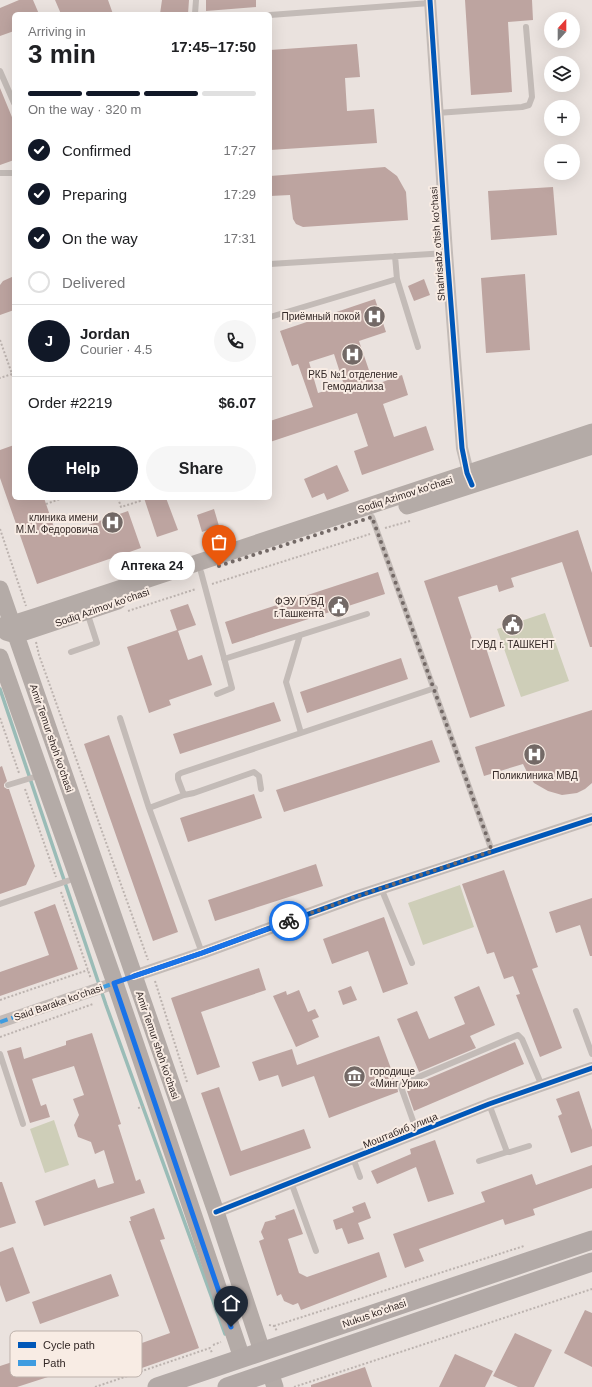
<!DOCTYPE html>
<meta charset="utf-8">
<style>
:root{--surface:#fff;--page:#f6f6f6;--text:#202124;--muted:#757577;--line:#e0e0e0;--accent:#111827}
body{margin:0;font-family:Arial,sans-serif;background:var(--page);color:var(--text);height:100vh;display:flex;flex-direction:column;font-size:15px;white-space:nowrap}
*{box-sizing:border-box;margin:0}
p{font-size:13px;color:var(--muted)}
.icon{flex:none;width:22px;height:22px;fill:none;stroke:currentColor;stroke-width:2;stroke-linecap:round;stroke-linejoin:round}
.map{position:relative;flex:1;overflow:hidden}
.side{position:absolute;left:12px;top:12px;width:260px;height:488px;display:flex;flex-direction:column;background:var(--surface);border-radius:6px;box-shadow:0 4px 16px #0002}
.side>*{flex:none}
.needle{width:26px;rotate:21deg}
.controls{position:absolute;left:544px;top:12px;display:grid;gap:8px}
.controls a{display:grid;place-items:center;width:36px;height:36px;border-radius:50%;background:var(--surface);box-shadow:0 4px 16px #0002;font-size:20px}
.pin{position:absolute;display:grid;place-items:center;width:34px;height:34px;color:#fff;margin:-41px -17px;border-radius:50% 50% 50% 0;rotate:-45deg;box-shadow:0 0 4px #0007}
.pin .icon{rotate:45deg}
.courier{position:absolute;display:grid;place-items:center;width:40px;height:40px;margin:-20px;border:3px solid #1a73e8;border-radius:50%;background:#fff;color:#222;box-shadow:0 1px 5px #0007}
.bubble{position:absolute;height:28px;border-radius:14px;background:var(--surface);box-shadow:0 4px 16px #0002;font-size:13px;font-weight:700;line-height:28px;text-align:center}
.summary em{font-style:normal;font-weight:700}
.summary div{display:flex;flex-direction:column-reverse}
.summary{display:flex;align-items:center;justify-content:space-between;height:68px;padding:0 16px}
h1{font-size:26px;font-weight:700;line-height:30px}
.bar{display:grid;grid-template-columns:repeat(4,1fr);gap:6px 4px;align-content:center;height:48px;padding:0 16px}
.bar i{height:5px;border-radius:3px;background:var(--line)}
.bar .active{background:var(--accent)}
.bar p{grid-column:span 4}
.line{display:flex;align-items:center;gap:10px;padding:0 16px;border-top:1px solid var(--line)}
.line div{flex:1}
.round{display:grid;place-items:center;flex:none;width:42px;height:42px;border-radius:21px;background:var(--page)}
ol{padding:0 16px;list-style:none}
li{display:flex;align-items:center;gap:12px;height:44px}
li p{margin-inline-start:auto}
li .icon{padding:4px;border-radius:50%;background:var(--accent);color:#fff;stroke-width:4}
li:last-child{color:var(--muted)}
li i{width:22px;height:22px;border:2px solid var(--line);border-radius:50%}
.action{display:flex;gap:8px;margin-top:auto;padding:8px 16px}
.action a{flex:1;height:46px;border-radius:24px;background:var(--accent);color:#fff;font-size:16px;font-weight:700;line-height:46px;text-align:center}
.action a+a{background:var(--page);color:var(--text)}
.map>svg:first-child{display:block}
</style>
<div class="map">
<svg width="592" height="1387" viewBox="0 0 592 1387">
<rect width="100%" height="100%" fill="#eae2de"/>
<path fill="#ceceb8" d="M545 613 569 681 521 697 497 629Z
M460 885 474 927 423 945 408 903Z
M54 1120 69 1165 45 1173 30 1129Z"/>
<g fill="none" stroke-linecap="round" stroke-linejoin="round">
<path stroke="#9abcb7" stroke-width="3.5" d="M0 689 106 1005 225 1334"/>
</g>
<path fill="#bda4a0" fill-rule="evenodd" d="M19 0H33L39 14H14V31L0 36V8Z
M55 0H108L113 14H61Z
M162 0H189L188 14H160Z
M206 0H256V7L206 11Z
M465 0H532L533 20 508 22 512 92 471 95Z
M357 44 360 77 345 78 347 111 374 109 377 143 270 150V50Z
M0 88 14 122V160L0 165Z
M385 167 397 176 406 192 408 220 303 227 296 224 293 219 290 195 270 196V176Z
M553 187 557 235 491 240 488 191Z
M525 274 530 350 486 353 481 278Z
M14 276V310L0 315V285L3 281Z
M424 279 430 295 414 301 408 286Z
M375 299 386 332 359 341 374 385 402 375 408 395 383 404 394 437 426 426 434 450 362 475 354 451 368 446 357 413 270 442V421L313 407 298 364 292 366 280 331ZM334 354 344 385 318 393 309 362Z
M14 445V498H44L57 536 128 511 141 548 37 584 0 478V450Z
M337 465 349 491 327 500 324 493 312 498 304 479Z
M144 498H166L178 530 157 537Z
M214 509 219 526 202 532 197 515Z
M578 530 592 573V647H590L562 562 511 578 514 587 499 592 497 585 458 597 475 648 485 645 505 706 470 718 424 581Z
M378 572 385 594 232 644 225 622Z
M188 604 196 625 178 631 188 660 202 655 212 685 169 700 171 705 149 713 127 647 177 630 170 610Z
M401 658 408 679 307 713 300 692Z
M274 702 281 721 180 754 173 734Z
M592 710V783L585 789 577 793 562 795 548 791 534 783 528 774 523 764 484 776 475 747Z
M109 735 178 932 153 941 84 744Z
M432 740 440 762 284 812 276 790Z
M2 766 7 781 4 784V787L7 789H9L35 866 26 885 0 894V767Z
M254 794 262 818 188 842 180 818Z
M316 864 323 886 215 921 208 900Z
M504 870 538 967 532 969 562 1048 540 1057 516 995 520 994 513 976 504 979 494 952 487 954 462 884Z
M592 898V956H590L580 925 556 933 549 912Z
M55 904 78 969 0 996V972L49 955 34 912Z
M384 917 408 984 383 993 368 951 332 964 323 939Z
M259 968 266 990 201 1012 220 1067 197 1075 171 998Z
M351 986 357 1000 343 1005 338 991Z
M479 986 495 1025 470 1036 476 1048 419 1072 397 1019 417 1011 429 1039 465 1024 454 997Z
M299 990 308 1012 315 1009 319 1017 312 1020 319 1037 296 1047 273 996 286 991 287 995Z
M92 1033 121 1124 118 1125 136 1181 140 1179 145 1193 44 1226 35 1201 95 1179 98 1188 114 1183 104 1150 95 1154 91 1142 78 1137 74 1125 79 1115 73 1099 84 1095 74 1066 32 1079 41 1106 46 1104 50 1117 30 1123 7 1051 21 1047 24 1059 66 1045V1041Z
M379 1036 397 1085 398 1092 329 1118 314 1076 282 1087 278 1075 259 1081 252 1062 292 1049 297 1065Z
M515 1042 524 1064 414 1111 406 1088Z
M219 1087 241 1151 304 1129 311 1148 230 1176 201 1093Z
M579 1091 592 1130V1146L571 1153 558 1116 562 1114 556 1099Z
M435 1140 454 1194 428 1202 416 1167 377 1184 371 1171 411 1154 410 1149Z
M592 1165V1188L533 1209 535 1215 505 1225 503 1219 419 1249 424 1261 405 1268 393 1234 485 1202 481 1192 532 1174 536 1185Z
M0 1182H2L16 1223 0 1228Z
M365 1202 371 1218 358 1223 364 1239 348 1244 342 1228 336 1230 333 1220 354 1212 352 1207Z
M154 1208 165 1239 160 1240 199 1348 119 1376 111 1354 170 1333 129 1221H131L130 1217Z
M294 1209 303 1234 288 1239 299 1273 307 1277 379 1252 387 1277 301 1310 298 1303 293 1305 284 1301 281 1294 277 1296 259 1241 264 1239 261 1232 265 1222 276 1219 275 1216Z
M13 1247 30 1293 6 1302 0 1285V1252Z
M111 1274 119 1296 40 1324 32 1302Z
M585 1310 592 1313V1367L564 1353Z
M515 1333 552 1350 534 1387H518L493 1376Z
M43 1352 51 1376 17 1387H0V1366Z
M455 1354 493 1371 485 1387H439Z
M365 1367 372 1387H311V1385Z"/>
<g fill="none" stroke-linecap="round" stroke-linejoin="round">
<path stroke="#bcb3af" stroke-width="2" stroke-dasharray="2 2" stroke-linecap="butt" d="M0 340 12 374 0 378
M12 374 14 380
M118 498 121 507 140 501 139 498
M46 504 63 498
M385 528 410 521
M0 529 26 606
M212 584 370 534
M128 611 196 589
M36 642 39 655 148 960
M0 718 19 773
M25 789 56 877
M61 892 91 979
M155 981 187 1082
M0 1000 88 970
M0 1037 93 1004
M138 1108 143 1107
M269 1325 274 1326 277 1331
M274 1326 524 1246
M213 1345 221 1342
M95 1387 210 1348 212 1353
M294 1387 592 1289"/>
<path stroke="#c3bbb7" stroke-width="6" d="M195 14 196 0
M270 15 430 3
M0 71 14 103
M437 113 522 107 529 105 532 97 526 27
M0 173H14
M395 256 397 279 418 347
M270 264 447 253
M270 317 397 279
M372 517 492 851
M201 572 232 688 217 694
M71 652 97 643 87 612
M224 659 367 614
M120 718 149 808 202 953
M301 733 435 688
M8 785 41 775
M184 795 194 793 254 772 259 776 261 789
M149 808 184 795 178 779V775L181 773 301 733 286 682 300 635
M381 888 412 963
M0 904 76 878
M576 1011 592 1054
M0 1054 23 1124
M489 1104 507 1152H510L529 1146
M417 1132 401 1087 402 1084 518 1035 522 1039 542 1086
M353 1158 360 1177
M479 1161 507 1152
M291 1182 316 1251"/>
<path stroke="#c3bbb7" stroke-width="12" d="M430 0 447 253 462 448 470 480
M134 976 202 953 358 896 592 819
M0 1022 115 983
M216 1212 489 1104 592 1068"/>
<path stroke="#b4aba7" stroke-width="17" d="M407 506 592 446
M0 589 216 1212 262 1351
M0 626 12 624 37 616 592 432
M6 632 16 635 118 601
M0 657 115 983 242 1358
M270 1372 275 1387"/>
<path stroke="#b2a9a6" stroke-width="19" d="M157 1387 592 1240
M227 1387 592 1262"/>
<path stroke="#3e9ce0" stroke-width="4" stroke-dasharray="8 4" stroke-linecap="butt" d="M0 1022 115 983"/>
<defs>
<path id="cycleway" d="M430 0 447 253 462 448 467 473 472 485
M134 976 202 953 358 896 592 819
M216 1212 489 1104 592 1068"/>
</defs>
<use href="#cycleway" stroke="#f8ece4" stroke-width="8"/>
<use href="#cycleway" stroke="#0057b8" stroke-width="5"/>
</g>
<g fill="none" stroke-linecap="round" stroke-linejoin="round">
<path stroke="#736966" stroke-width="4" stroke-dasharray="0 7.2" d="M219 566 372 517 492 851 358 896 289 921"/>
<path stroke="#1a73e8" stroke-width="5" d="M231 1327 114 983 202 953 289 921"/>
</g>
<defs>
<symbol id="hospital-disc" viewBox="-11 -11 22 22"><circle r="9.5" fill="#736966" stroke="#f8ece4"/><path d="M-5-5h3v3.5h4V-5h3V5h-3V1.5h-4V5h-3Z" fill="#fff"/></symbol>
<symbol id="civic-disc" viewBox="-11 -11 22 22"><circle r="9.5" fill="#736966" stroke="#f8ece4"/><path d="M-.6-6.5H3V-4.5H.6V-3L4-1V1h2V6H-6V1h2V-1L-.6-3ZM-1.2 2.5V6h2.4V2.5Z" fill="#fff"/></symbol>
<symbol id="museum-disc" viewBox="-11 -11 22 22"><circle r="9.5" fill="#736966" stroke="#f8ece4"/><path d="M0-6L6-3V-2H-6V-3ZM-5-1h2V3h-2ZM-1-1h2V3h-2ZM3-1h2V3H3ZM-6 4H6V6H-6Z" fill="#fff"/></symbol>
</defs>
<g fill-rule="evenodd">
<use href="#hospital-disc" x="362" y="304" width="25" height="25"/>
<use href="#hospital-disc" x="340" y="342" width="25" height="25"/>
<use href="#hospital-disc" x="100" y="510" width="25" height="25"/>
<use href="#civic-disc" x="326" y="594" width="25" height="25"/>
<use href="#civic-disc" x="500" y="612" width="25" height="25"/>
<use href="#hospital-disc" x="522" y="742" width="25" height="25"/>
<use href="#museum-disc" x="342" y="1064" width="25" height="25"/>
</g>
<g text-anchor="middle" stroke-width="4" stroke-linejoin="round" paint-order="stroke">
<g font-size="10" fill="#332826" stroke="#f8ece4">
<text transform="translate(437 244) rotate(-94)" y="4">Shahrisabz o'tish ko'chasi</text>
<text transform="translate(405 494) rotate(-18)" y="4">Sodiq Azimov ko'chasi</text>
<text transform="translate(102 607) rotate(-19)" y="4">Sodiq Azimov ko'chasi</text>
<text transform="translate(52 738) rotate(71)" y="4">Amir Temur shoh ko'chasi</text>
<text transform="translate(58 1002) rotate(-19)" y="4">Said Baraka ko'chasi</text>
<text transform="translate(158 1045) rotate(71)" y="4">Amir Temur shoh ko'chasi</text>
<text transform="translate(400 1130) rotate(-22)" y="4">Моштабиб улица</text>
<text transform="translate(374 1313) rotate(-19)" y="4">Nukus ko'chasi</text>
</g>
<g font-size="10" fill="#332826" stroke="#f8ece4" text-anchor="end">
<text x="360" y="320">Приёмный покой</text>
<text x="353" y="378" text-anchor="middle">РКБ №1 отделение<tspan x="353" dy="12">Гемодиализа</tspan></text>
<text x="98" y="521">клиника имени<tspan x="98" dy="12">М.М. Федоровича</tspan></text>
<text x="324" y="605">ФЭУ ГУВД<tspan x="324" dy="12">г.Ташкента</tspan></text>
<text x="513" y="648" text-anchor="middle">ГУВД г. ТАШКЕНТ</text>
<text x="535" y="779" text-anchor="middle">Поликлиника МВД</text>
<text x="370" y="1075" text-anchor="start">городище<tspan x="370" dy="12">«Минг Урик»</tspan></text>
</g>
</g>
<rect x="10" y="1331" width="132" height="46" rx="6" fill="#f8ece4" stroke="#bdb1ab" stroke-width="1"/>
<rect x="18" y="1342" width="18" height="6" fill="#0057b8"/>
<rect x="18" y="1360" width="18" height="6" fill="#3e9ce0"/>
<g font-size="11" fill="#332826">
<text x="43" y="1349">Cycle path</text>
<text x="43" y="1367">Path</text>
</g>
</svg>
<div class="controls">
<a><svg class="needle" viewBox="-14 -14 28 28"><path d="M0-13l5 13h-10z" fill="#e53935"/><path d="M0 13l5-13h-10z" fill="#757577"/></svg></a>
<a><svg class="icon" aria-label="layers" viewBox="0 0 24 24"><path d="M12 4l9 5-9 5-9-5zM3 14l9 5 9-5"/></svg></a>
<a>+</a>
<a>−</a>
</div>
<div class="pin" style="left:219px;top:566px;background:#ea580c"><svg class="icon" aria-label="bag" viewBox="0 0 24 24"><path d="M5 8h14l-1 12H6zM9 8a3 3 0 0 1 6 0"/></svg></div>
<div class="pin" style="left:231px;top:1327px;background:#1f2937"><svg class="icon" aria-label="home" viewBox="0 0 24 24"><path d="M3 11l9-7 9 7M6 9v11h12V9"/></svg></div>
<div class="courier" style="left:289px;top:921px"><svg class="icon" aria-label="bike" viewBox="0 0 24 24"><circle cx="6" cy="16" r="4"/><circle cx="18" cy="16" r="4"/><path d="M6 16l4-8h5l3 8M10 8l3 8H6M13 5h3"/></svg></div>
<div class="bubble" style="left:109px;top:552px;width:86px">Аптека 24</div>
<section class="side">
<div class="summary"><div><h1>3 min</h1><p>Arriving in</p></div><em>17:45–17:50</em></div>
<div class="bar"><i class="active"></i><i class="active"></i><i class="active"></i><i></i><p>On the way · 320 m</p></div>
<ol>
<li><svg class="icon" aria-label="check" viewBox="0 0 24 24"><path d="M5 12l5 5 9-10"/></svg>Confirmed<p>17:27</p></li>
<li><svg class="icon" aria-label="check" viewBox="0 0 24 24"><path d="M5 12l5 5 9-10"/></svg>Preparing<p>17:29</p></li>
<li><svg class="icon" aria-label="check" viewBox="0 0 24 24"><path d="M5 12l5 5 9-10"/></svg>On the way<p>17:31</p></li>
<li><i></i>Delivered</li>
</ol>
<div class="line" style="height:72px"><b class="round" style="background:var(--accent);color:#fff">J</b><div><b>Jordan</b><p>Courier · 4.5</p></div><a class="round"><svg class="icon" aria-label="phone" viewBox="0 0 24 24"><path d="M5 4h4l2 5-3 2q2 4 5 5l2-3 5 2v4C11 20 4 13 5 4z"/></svg></a></div>
<div class="line" style="height:52px"><div>Order #2219</div><b>$6.07</b></div>
<div class="action"><a>Help</a><a>Share</a></div>
</section>
</div>
